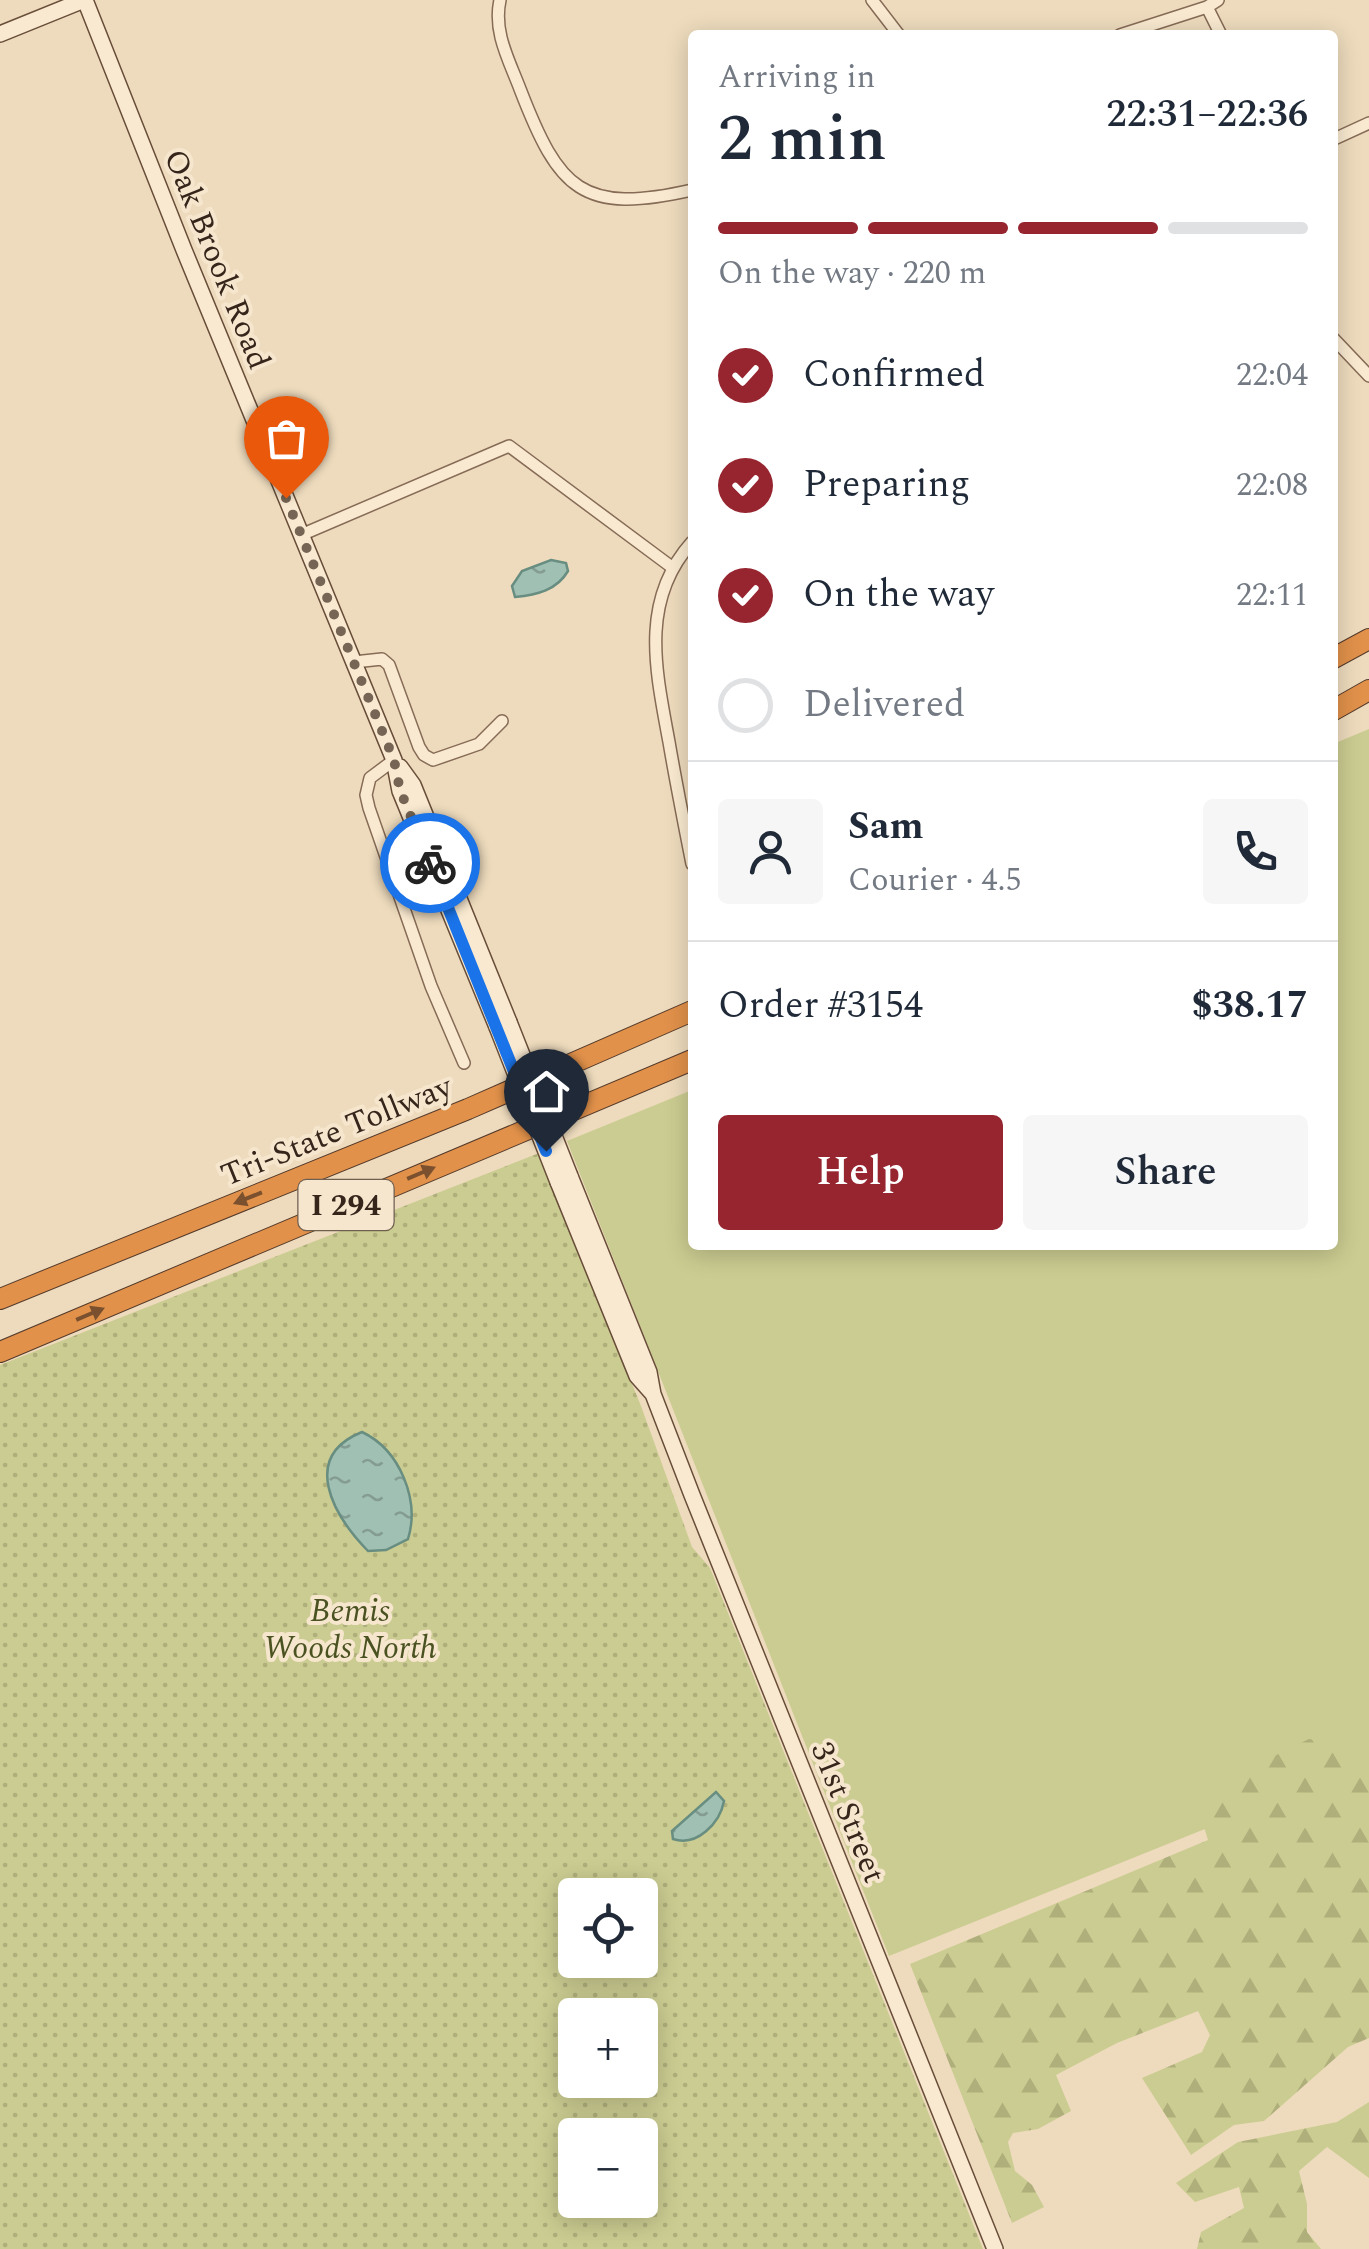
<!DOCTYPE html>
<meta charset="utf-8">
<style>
:root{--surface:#fff;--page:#f6f6f7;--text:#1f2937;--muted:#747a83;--line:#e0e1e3;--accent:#962530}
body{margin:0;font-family:Spectral,serif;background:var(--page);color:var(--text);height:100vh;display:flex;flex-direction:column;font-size:38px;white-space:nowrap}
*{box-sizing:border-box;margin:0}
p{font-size:32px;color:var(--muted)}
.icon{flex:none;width:55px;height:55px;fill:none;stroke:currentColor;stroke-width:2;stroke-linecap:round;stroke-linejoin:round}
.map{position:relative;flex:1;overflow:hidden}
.sheet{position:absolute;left:688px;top:30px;width:650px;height:1220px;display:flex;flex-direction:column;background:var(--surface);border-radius:10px;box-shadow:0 5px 25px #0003}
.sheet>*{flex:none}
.buttons{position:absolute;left:558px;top:1878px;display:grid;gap:20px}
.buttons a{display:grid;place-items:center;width:100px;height:100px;border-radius:10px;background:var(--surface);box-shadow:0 5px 25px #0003;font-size:50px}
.pin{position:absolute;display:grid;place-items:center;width:85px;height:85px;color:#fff;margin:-102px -42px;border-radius:50% 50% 50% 0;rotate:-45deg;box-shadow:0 0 10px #0007}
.pin .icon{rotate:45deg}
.courier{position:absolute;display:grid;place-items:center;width:100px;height:100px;margin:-50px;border:8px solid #1a73e8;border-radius:50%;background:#fff;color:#222;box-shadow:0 2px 12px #0007}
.headline em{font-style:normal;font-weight:600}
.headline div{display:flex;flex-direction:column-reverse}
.headline{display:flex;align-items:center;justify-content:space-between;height:170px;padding:0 30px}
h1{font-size:65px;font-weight:600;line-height:75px}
.bar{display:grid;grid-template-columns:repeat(4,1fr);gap:15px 10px;align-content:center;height:120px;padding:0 30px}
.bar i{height:12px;border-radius:8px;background:var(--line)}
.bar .current{background:var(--accent)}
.bar p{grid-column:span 4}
.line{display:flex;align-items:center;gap:25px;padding:0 30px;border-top:2px solid var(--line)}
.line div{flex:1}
.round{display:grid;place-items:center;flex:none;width:105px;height:105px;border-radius:10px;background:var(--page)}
ol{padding:0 30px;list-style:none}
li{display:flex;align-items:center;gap:30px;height:110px}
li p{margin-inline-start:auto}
li .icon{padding:10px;border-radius:50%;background:var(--accent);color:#fff;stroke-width:4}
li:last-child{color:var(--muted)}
li i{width:55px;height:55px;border:5px solid var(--line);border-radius:50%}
.cta{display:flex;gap:20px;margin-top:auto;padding:20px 30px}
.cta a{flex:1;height:115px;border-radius:10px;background:var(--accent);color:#fff;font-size:40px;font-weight:600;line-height:115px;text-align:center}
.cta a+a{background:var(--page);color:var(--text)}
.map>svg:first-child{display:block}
</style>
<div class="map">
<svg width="1369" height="2249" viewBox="0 0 1369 2249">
<defs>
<pattern id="forest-firs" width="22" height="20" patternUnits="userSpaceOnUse" patternTransform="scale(2.5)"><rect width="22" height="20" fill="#cbcc91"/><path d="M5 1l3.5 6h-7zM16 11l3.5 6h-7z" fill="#afaf7c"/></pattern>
<pattern id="park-dots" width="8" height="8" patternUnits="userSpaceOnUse" patternTransform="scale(2.5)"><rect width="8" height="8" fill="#cbcc91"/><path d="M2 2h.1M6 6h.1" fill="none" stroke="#afaf7c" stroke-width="1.8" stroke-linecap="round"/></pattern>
<pattern id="water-ripples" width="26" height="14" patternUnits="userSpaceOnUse" patternTransform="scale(2.5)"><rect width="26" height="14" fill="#a1c0b4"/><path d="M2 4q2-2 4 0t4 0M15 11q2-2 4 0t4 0" fill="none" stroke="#849c92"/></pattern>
</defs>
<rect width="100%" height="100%" fill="#eedbbd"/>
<path fill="#cbcc91" d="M1369 729V1763L889 1956 567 1141 692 1090V1245H1332L1333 744Z"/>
<path fill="url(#forest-firs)" d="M1309 1739 1369 1749V2038L1348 2047 1264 2121 1234 2125 1191 2155 1142 2078 1202 2052 1210 2035 1198 2011 1117 2043 1056 2075 1071 2111 1038 2129 1013 2133 1008 2142 1015 2171 1032 2185 1044 2207 1012 2223 910 1964 1208 1840 1200 1814 1204 1790Z
M1369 2102V2178L1327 2147 1299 2171 1307 2204V2232L1321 2249H1197L1201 2232 1244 2208 1239 2187 1195 2202 1176 2183 1238 2142 1337 2122Z"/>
<path fill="url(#park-dots)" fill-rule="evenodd" d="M539 1153 641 1406 692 1547 710 1568 983 2249H0V1365ZM575 1895H640V1960H575ZM575 2015H640V2080H575ZM575 2135H640V2200H575Z"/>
<path fill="url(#water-ripples)" stroke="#688d81" stroke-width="2.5" d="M551 560 566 563 568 571C557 590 537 595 515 597L512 586 522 571Z
M362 1432C400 1450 420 1500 408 1539L386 1550 368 1551C333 1515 300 1457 362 1432Z
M716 1792 724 1801C720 1823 697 1847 673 1839L672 1831Z"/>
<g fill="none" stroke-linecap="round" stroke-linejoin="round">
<defs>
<path id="street" d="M500 0C493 32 509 60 520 89 559 190 582 215 692 190
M872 0 899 35
M1207 7 1221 35
M1120 35 1207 7 1218 0
M1332 140 1369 123
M1332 337 1369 376
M301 535 509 446 673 568
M692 542C639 601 656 671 669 742 676 783 684 823 692 864
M354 662 382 659 389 665 419 747 424 755 433 760 479 744 502 721
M394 760 370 778 366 795 369 808 431 986 464 1063"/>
<path id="secondary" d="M85 0 184 250 394 760 400 791 497 1027
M0 34 84 0
M400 767 413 785 509 1022
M570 1176 649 1372 653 1394 692 1495 995 2249
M558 1182 637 1376 653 1394"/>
<path id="highway" d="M1332 659 1369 639
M1332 711 1369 690
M0 1299 468 1109 692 1011
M0 1352 692 1060"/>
</defs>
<use href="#street" stroke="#866b56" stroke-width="14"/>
<use href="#secondary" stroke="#684d39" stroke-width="18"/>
<use href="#highway" stroke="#543a2b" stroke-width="22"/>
<use href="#street" stroke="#f9e9d0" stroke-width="11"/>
<use href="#secondary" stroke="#f9e9d0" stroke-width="15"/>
<use href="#highway" stroke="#e1914a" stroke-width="20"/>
<defs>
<path id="secondary-bridge" d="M509 1022 570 1176
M497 1027 558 1182"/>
</defs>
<use href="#secondary-bridge" stroke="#684d39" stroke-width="18" stroke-linecap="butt"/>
<use href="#secondary-bridge" stroke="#f9e9d0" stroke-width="15"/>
</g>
<defs><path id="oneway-solid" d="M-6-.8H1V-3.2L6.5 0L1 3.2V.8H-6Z" transform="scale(2.5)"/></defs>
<g fill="#7a502e">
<use href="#oneway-solid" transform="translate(421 1173) rotate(-23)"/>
<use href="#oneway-solid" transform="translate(248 1198) rotate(158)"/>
<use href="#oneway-solid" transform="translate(90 1314) rotate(-23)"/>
</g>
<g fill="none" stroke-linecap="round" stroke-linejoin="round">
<path stroke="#766554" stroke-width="10" stroke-dasharray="0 18" d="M286 498 394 760 400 790 430 863"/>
<path stroke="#1a73e8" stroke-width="12" d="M430 863 546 1151"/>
</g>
<g text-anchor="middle" stroke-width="8" stroke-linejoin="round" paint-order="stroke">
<rect fill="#f6e6cd" stroke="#6f5f50" stroke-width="2.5" x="298.5" y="1180" width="95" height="50" rx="8"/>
<g font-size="30" font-weight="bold" fill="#35251b">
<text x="346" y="1215">I 294</text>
</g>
<g font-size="32" fill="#35251b" stroke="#f6e6cd">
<text transform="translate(218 259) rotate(68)" y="11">Oak Brook Road</text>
<text transform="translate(336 1130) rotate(-22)" y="11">Tri-State Tollway</text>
<text transform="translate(849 1812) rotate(68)" y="11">31st Street</text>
</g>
<g font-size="32" font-style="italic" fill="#4a5221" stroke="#f6e6cd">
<text x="350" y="1621">Bemis<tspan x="350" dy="37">Woods North</tspan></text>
</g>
</g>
</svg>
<div class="buttons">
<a><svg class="icon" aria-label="locate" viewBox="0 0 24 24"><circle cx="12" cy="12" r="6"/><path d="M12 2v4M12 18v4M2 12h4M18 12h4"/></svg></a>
<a>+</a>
<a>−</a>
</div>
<div class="pin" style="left:286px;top:498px;background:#ea580c"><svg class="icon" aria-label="bag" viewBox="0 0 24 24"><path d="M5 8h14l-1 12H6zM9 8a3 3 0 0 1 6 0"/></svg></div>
<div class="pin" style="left:546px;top:1151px;background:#1f2937"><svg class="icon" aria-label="home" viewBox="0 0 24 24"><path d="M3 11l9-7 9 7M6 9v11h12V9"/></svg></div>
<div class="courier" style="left:430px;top:863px"><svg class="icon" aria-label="bike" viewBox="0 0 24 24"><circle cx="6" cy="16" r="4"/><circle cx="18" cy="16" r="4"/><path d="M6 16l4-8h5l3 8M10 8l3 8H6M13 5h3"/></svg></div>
<section class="sheet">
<div class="headline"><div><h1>2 min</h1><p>Arriving in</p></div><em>22:31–22:36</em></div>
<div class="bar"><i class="current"></i><i class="current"></i><i class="current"></i><i></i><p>On the way · 220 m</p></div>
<ol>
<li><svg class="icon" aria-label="check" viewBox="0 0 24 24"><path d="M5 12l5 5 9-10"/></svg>Confirmed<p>22:04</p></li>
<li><svg class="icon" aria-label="check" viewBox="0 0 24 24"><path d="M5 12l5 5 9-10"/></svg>Preparing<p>22:08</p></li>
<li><svg class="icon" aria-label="check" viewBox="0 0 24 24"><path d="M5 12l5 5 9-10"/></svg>On the way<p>22:11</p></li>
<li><i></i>Delivered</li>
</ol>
<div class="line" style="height:180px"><a class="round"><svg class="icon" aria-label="person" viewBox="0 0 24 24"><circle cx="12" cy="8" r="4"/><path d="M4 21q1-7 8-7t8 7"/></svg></a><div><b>Sam</b><p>Courier · 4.5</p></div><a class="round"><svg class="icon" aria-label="phone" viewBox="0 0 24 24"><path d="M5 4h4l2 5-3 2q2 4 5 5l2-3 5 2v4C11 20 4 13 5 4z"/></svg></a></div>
<div class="line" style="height:130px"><div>Order #3154</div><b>$38.17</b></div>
<div class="cta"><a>Help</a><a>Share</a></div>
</section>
</div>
